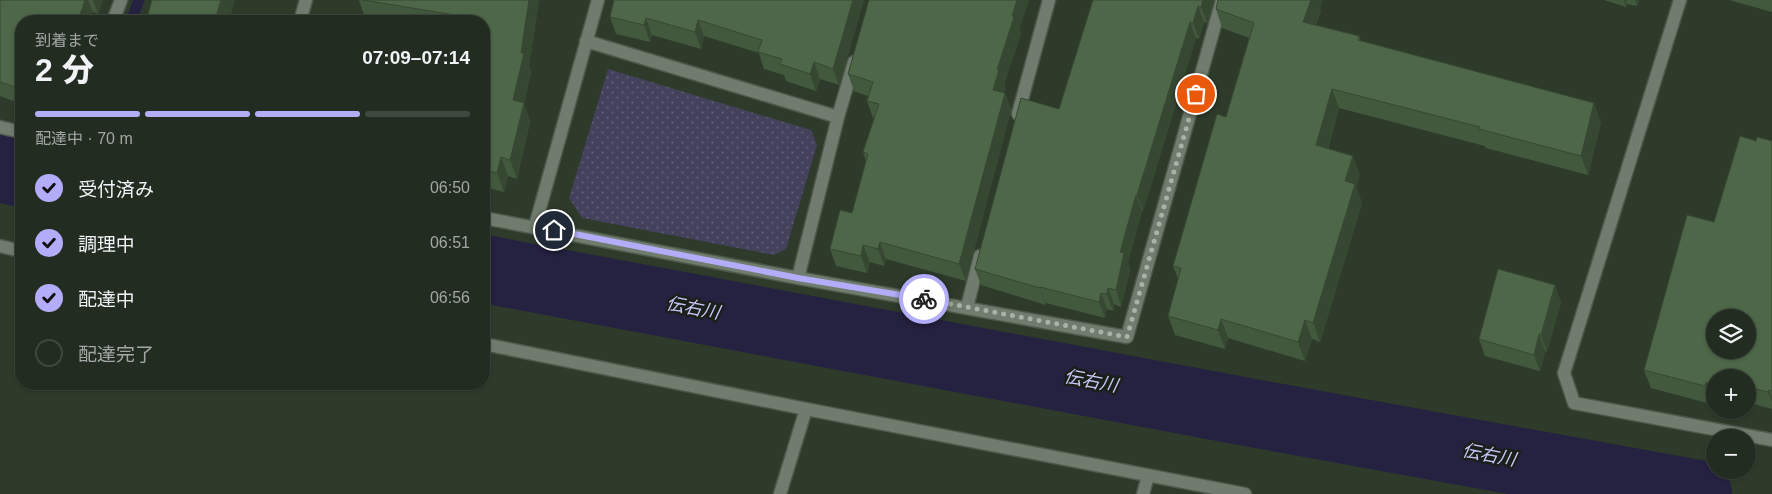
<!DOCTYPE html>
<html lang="ja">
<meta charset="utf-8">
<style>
:root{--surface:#222c20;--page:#2e382d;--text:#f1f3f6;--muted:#a2a7a5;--line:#3f483e;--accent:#b3adf9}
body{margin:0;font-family:Arial,"Noto Sans JP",sans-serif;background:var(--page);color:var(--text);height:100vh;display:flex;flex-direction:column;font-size:19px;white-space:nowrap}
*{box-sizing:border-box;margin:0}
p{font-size:16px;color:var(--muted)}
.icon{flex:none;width:28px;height:28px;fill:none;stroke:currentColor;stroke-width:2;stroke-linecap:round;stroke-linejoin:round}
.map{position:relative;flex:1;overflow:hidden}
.details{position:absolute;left:15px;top:15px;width:475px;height:375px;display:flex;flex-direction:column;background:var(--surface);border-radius:20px;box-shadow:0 1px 4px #0004,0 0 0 1px var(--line)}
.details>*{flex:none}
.buttons{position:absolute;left:1706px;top:309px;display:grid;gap:10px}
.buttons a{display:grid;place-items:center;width:50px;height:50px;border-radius:50%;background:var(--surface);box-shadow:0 1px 4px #0004,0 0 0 1px var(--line);font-size:25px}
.pin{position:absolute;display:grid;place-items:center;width:42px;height:42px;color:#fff;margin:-21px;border:2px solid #fff;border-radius:50%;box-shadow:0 1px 5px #0007}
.courier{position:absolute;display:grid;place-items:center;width:50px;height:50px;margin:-25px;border:4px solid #b3adf9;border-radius:50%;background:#fff;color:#222;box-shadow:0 1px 6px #0007}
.headline em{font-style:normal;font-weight:800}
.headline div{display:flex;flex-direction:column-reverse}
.headline{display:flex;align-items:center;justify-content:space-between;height:85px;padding:0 20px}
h1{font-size:32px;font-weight:800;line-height:38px}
.bar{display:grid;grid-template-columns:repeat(4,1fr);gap:8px 5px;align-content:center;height:60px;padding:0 20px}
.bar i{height:6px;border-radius:4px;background:var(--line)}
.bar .current{background:var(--accent)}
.bar p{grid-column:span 4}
ol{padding:0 20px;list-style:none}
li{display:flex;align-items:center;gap:15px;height:55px}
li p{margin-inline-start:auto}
li .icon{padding:5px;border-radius:50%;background:var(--accent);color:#111;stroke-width:4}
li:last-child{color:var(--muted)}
li i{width:28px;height:28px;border:2px solid var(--line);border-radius:50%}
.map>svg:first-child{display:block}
</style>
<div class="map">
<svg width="1772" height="494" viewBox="0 0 1772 494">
<defs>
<pattern id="grass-dots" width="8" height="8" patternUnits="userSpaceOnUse" patternTransform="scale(1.25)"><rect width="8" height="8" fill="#43415c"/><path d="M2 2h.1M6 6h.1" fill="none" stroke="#5e5d73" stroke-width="1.8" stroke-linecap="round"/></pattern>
</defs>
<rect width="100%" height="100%" fill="#2e3b2b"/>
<path fill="url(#grass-dots)" d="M608 69 811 130 817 145 786 249 774 255 582 218 569 198Z"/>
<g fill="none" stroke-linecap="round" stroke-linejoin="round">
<path stroke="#252140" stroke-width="11" d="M131 21 139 0"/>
<path stroke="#252140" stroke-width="68" d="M0 168 21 173
M484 269 1242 411 1698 494"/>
<defs>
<path id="minor" d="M1680 0 1564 373 1574 403 1772 440
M113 21 121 0
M300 21 306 0
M586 41 838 117
M1018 114 1049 0
M0 127 21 132
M484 218 798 278 1127 337 1222 0
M535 226 598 0
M0 246 21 251
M798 278 838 117 854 62
M967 307 980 256
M484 344 806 409 1245 494
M780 494 806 409
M1143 494 1148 476"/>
</defs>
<use href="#minor" stroke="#4c5849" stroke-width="15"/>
<use href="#minor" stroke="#707c6d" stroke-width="12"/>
</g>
<path fill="#43593e" d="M0 0H103L98 14 93 12 90 21H21V104L0 96Z
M359 0H539L529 66 531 72 524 104 530 122 517 179 508 176 504 192 484 187V21H383L365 18Z
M864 0 839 85 820 79 816 91 786 81 784 75 764 69 759 53 704 36 701 49 652 35 650 42 616 34 610 17Z
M869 0H1029L1019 29 1021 34 1004 84 1005 87 1004 93H1005L1011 110 966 281 886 259 884 266 870 262 867 273 836 266 830 249 852 213 866 161 863 152 874 118H873L867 101 868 96 854 91 848 74Z
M1093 0H1214L1207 23 1204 22 1199 39 1196 38 1143 211H1142L1128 262 1130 270 1121 307 1114 304 1113 311 1107 309 1105 318 1046 303V305L981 285 975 269 1059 109Z
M1604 0H1639L1637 6 1627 4 1626 7Z
M1729 0H1772V12Z
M1320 8 1321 11 1316 25 1359 36 1361 41 1601 122 1588 175 1486 148 1485 146 1339 108 1328 149 1360 175 1356 187 1362 203 1320 342 1312 339 1305 361 1228 338 1225 349 1175 335 1168 316 1178 279 1173 266 1226 117 1249 38 1222 28 1216 9Z
M1772 141V409L1753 404 1751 409 1748 408V378H1715V401L1712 400 1711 404 1651 388 1644 370 1714 222Z
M1561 302 1547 352 1545 351 1540 371 1485 356 1479 339Z"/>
<path fill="#374832" d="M85 0H88L93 12 90 21H78Z
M93 0H103L98 14Z
M221 0H235L229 21H215Z
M529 0H539L529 66 531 72 524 104 530 122 517 179 510 160 513 100 521 53Z
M853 0H864L839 85 833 69Z
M1017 0H1029L1019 29 1021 34 1004 84 1005 87 1000 106 993 90 997 70 1012 16Z
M1203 0H1214L1207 23 1201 7Z
M1311 0H1323L1320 8 1321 11 1310 41 1303 22Z
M1624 0H1626L1627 4 1626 7Z
M1635 0H1639L1637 6Z
M1198 6 1204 22 1199 39 1193 23Z
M646 18 652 35 650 42 644 25Z
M698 20 704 36 701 49 695 32Z
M1190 22 1196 38 1143 211 1137 195Z
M814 62 820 79 816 91 810 74Z
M1332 89 1339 108 1323 165 1316 145Z
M1005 93 1011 110 966 281 959 264Z
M1594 103 1601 122 1588 175 1581 156Z
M1353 156 1360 175 1356 187 1362 203 1320 342 1313 323 1345 181Z
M501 157 508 176 504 192 497 173Z
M1136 195 1142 211 1128 262 1130 270 1121 307 1116 290 1120 252Z
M880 242 886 259 884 266 878 249Z
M863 245 870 262 867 273 861 256Z
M1555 285 1561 302 1547 352 1541 335Z
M1040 287 1046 303V305L1040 288Z
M1108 288 1114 304 1113 311 1107 294Z
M1101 293 1107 309 1105 318 1099 302Z
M1221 319 1228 338 1225 349 1218 330Z
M1305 320 1312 339 1305 361 1298 342Z
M1539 334 1545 351 1540 371 1534 355Z
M1706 382 1712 400 1711 404 1705 386Z
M1748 390 1753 404 1751 409 1748 398Z
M1769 390 1772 399V402L1768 392Z"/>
<path fill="#4e6748" stroke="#374832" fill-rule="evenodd" d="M0 0H85L78 21H21V89L0 82Z
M152 0H221L215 21H146Z
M363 0H529L521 53H524L513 100 524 103 510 160 501 157 497 173 484 170V21H473V18Z
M614 0H853L833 69 814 62 810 74 780 64 782 59 758 52 762 40 698 20 695 32 646 18 644 25 610 17Z
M869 0H1017L1012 16 1014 17 997 70H999L993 90 1005 93 959 264 880 242 878 249 863 245 861 256 830 249 840 210 852 213 868 154 863 152 879 104 867 101 873 82 848 74Z
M1093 0H1203L1201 7 1198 6 1193 23 1190 22 1137 195H1136L1120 252 1124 253 1116 290 1108 288 1107 294 1101 293 1099 302 1040 287V288L975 269 1021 98 1059 109Z
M1218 0H1311L1303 22 1359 36 1358 40 1594 103 1581 156 1479 129 1480 127 1332 89 1316 145 1353 156 1345 181 1355 184 1313 323 1305 320 1298 342 1221 319 1218 330 1168 316 1181 268 1173 266 1217 114 1226 117 1254 23 1216 9Z
M1740 136 1756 141 1757 137 1772 141V391L1769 390 1768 392 1748 387V378H1715V385L1706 382 1705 386 1644 370 1687 215 1714 222ZM1715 318H1748V350H1715Z
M1498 269 1555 285 1541 335 1539 334 1534 355 1479 339Z"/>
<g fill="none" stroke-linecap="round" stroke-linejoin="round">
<path stroke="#a8b2a6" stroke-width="5" stroke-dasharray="0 9" d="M924 299 1127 337 1196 94"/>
<path stroke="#b3adf9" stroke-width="6" d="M554 230 798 278 924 299"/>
</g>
<g text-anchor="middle" stroke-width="5" stroke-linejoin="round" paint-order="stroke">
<g font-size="18" font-style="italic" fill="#c8c6f8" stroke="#1a2019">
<text transform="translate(693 308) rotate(11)" y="6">伝右川</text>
<text transform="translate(1091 381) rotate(11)" y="6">伝右川</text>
<text transform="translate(1489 455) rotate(11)" y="6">伝右川</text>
</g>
</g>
</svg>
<div class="buttons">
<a><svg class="icon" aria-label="layers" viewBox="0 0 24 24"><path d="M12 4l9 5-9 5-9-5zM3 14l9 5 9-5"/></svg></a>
<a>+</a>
<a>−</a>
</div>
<div class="pin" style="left:1196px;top:94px;background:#ea580c"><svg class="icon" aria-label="bag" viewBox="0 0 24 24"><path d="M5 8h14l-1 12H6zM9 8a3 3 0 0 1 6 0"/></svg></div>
<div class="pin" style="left:554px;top:230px;background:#1f2937"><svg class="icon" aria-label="home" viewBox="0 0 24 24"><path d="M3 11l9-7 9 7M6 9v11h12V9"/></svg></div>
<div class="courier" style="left:924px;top:299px"><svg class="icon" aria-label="bike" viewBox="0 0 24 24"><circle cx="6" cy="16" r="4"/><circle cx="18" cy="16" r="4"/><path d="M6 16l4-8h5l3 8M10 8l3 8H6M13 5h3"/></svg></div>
<section class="details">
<div class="headline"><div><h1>2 分</h1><p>到着まで</p></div><em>07:09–07:14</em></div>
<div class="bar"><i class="current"></i><i class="current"></i><i class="current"></i><i></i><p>配達中 · 70 m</p></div>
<ol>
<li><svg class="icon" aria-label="check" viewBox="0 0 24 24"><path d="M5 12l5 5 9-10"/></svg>受付済み<p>06:50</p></li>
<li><svg class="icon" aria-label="check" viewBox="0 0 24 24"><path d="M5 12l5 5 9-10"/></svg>調理中<p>06:51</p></li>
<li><svg class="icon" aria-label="check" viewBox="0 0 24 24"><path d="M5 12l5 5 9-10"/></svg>配達中<p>06:56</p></li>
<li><i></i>配達完了</li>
</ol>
</section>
</div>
